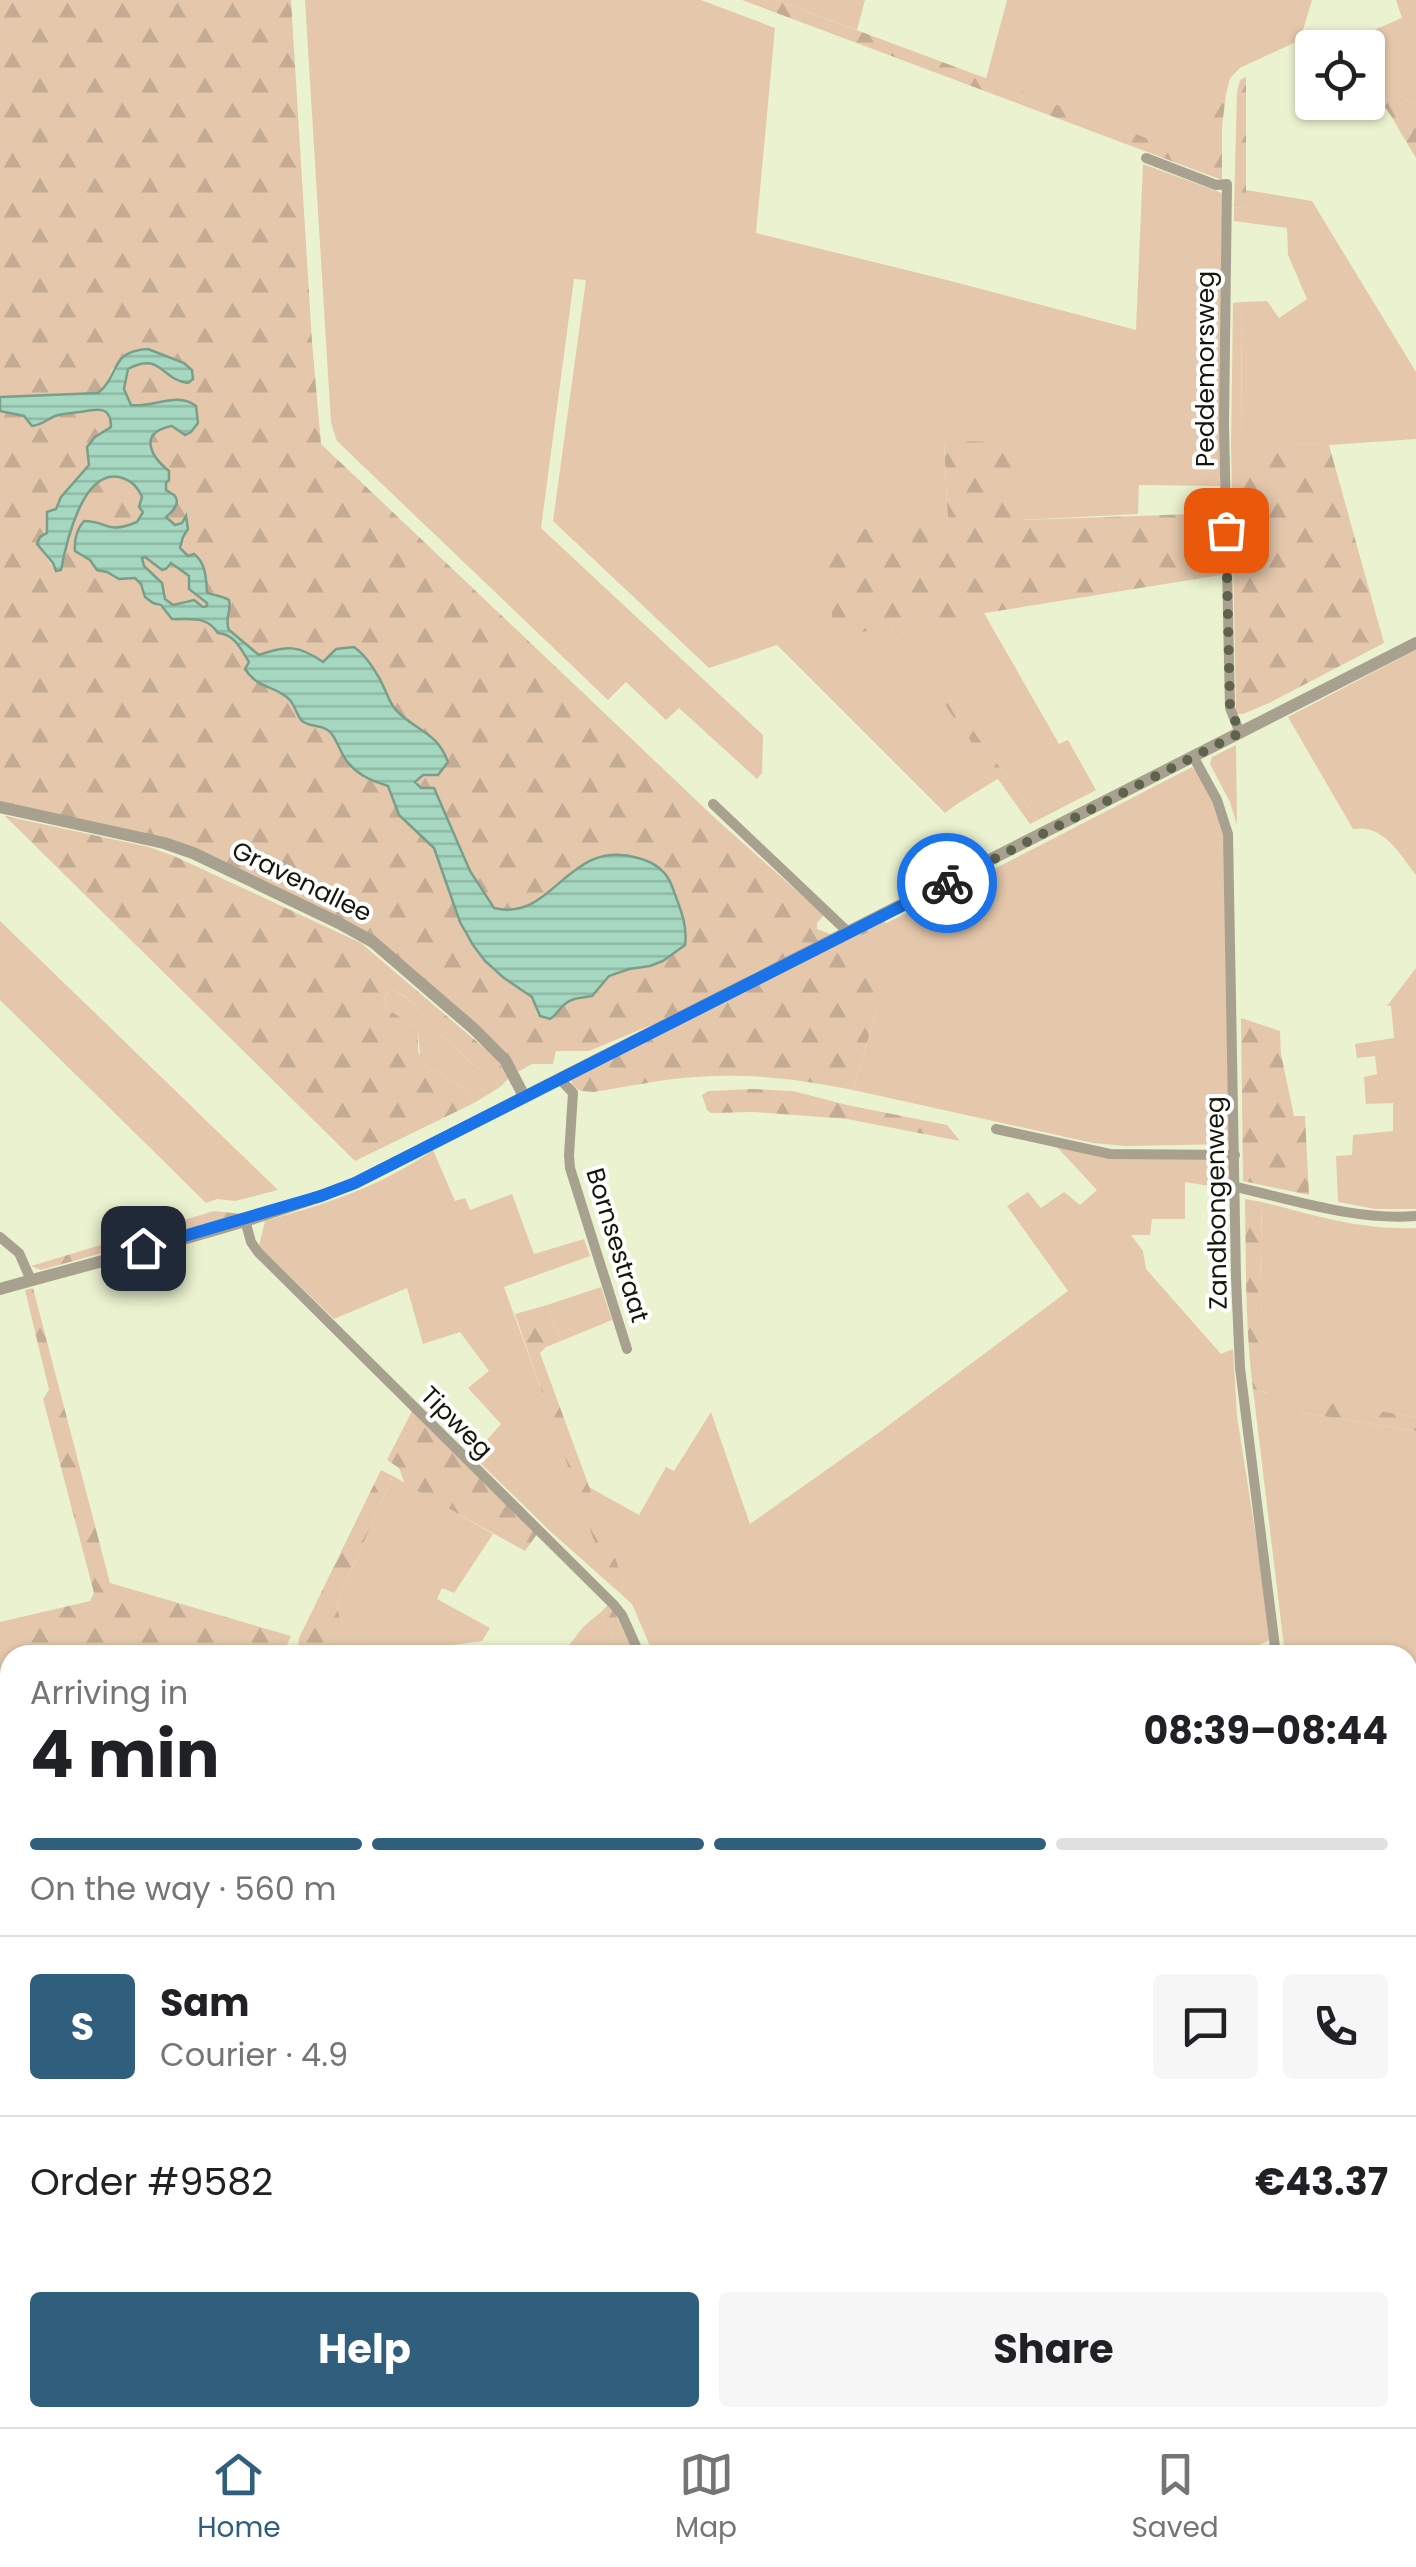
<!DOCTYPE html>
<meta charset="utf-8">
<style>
:root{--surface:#fff;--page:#f6f6f6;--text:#202124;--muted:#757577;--line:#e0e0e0;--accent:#305f7e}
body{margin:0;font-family:Poppins,sans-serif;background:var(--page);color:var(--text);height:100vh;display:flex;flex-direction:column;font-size:38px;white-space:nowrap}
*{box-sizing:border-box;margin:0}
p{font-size:32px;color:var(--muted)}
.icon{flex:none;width:55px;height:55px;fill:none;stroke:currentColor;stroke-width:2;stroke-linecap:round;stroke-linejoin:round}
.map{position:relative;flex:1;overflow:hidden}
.panel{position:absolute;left:0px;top:1645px;width:1418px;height:782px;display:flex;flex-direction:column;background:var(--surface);border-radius:30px 30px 0 0;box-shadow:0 2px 8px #0004}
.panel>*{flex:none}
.buttons{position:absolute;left:1295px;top:30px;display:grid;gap:20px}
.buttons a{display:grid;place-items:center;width:90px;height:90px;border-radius:10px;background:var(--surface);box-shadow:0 2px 8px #0004;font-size:50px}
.pin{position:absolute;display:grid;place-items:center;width:85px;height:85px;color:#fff;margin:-42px;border-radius:20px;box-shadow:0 5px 15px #0006}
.courier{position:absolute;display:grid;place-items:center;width:100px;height:100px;margin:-50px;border:8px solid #1a73e8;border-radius:50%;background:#fff;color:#222;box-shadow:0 2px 12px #0007}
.headline em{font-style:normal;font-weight:700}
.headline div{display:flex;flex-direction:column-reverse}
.headline{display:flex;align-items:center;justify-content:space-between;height:170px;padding:0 30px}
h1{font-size:65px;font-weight:700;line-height:75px}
.bar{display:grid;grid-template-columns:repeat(4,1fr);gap:15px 10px;align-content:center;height:120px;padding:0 30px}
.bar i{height:12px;border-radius:8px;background:var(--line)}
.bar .selected{background:var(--accent)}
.bar p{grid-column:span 4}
.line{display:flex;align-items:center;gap:25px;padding:0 30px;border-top:2px solid var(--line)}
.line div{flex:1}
.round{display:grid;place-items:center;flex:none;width:105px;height:105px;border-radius:10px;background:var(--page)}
.cta{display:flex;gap:20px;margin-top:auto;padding:20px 30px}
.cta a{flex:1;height:115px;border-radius:10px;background:var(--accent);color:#fff;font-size:40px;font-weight:700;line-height:115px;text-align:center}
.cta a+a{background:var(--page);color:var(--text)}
.tabs{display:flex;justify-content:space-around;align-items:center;height:140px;border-top:2px solid var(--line);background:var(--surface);font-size:28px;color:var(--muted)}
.tabs a{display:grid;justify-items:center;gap:5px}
.tabs .selected{color:var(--accent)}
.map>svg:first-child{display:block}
</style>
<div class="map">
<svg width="1416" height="2427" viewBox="0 0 1416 2427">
<defs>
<pattern id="forest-firs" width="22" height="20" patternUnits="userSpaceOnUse" patternTransform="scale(2.5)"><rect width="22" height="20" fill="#e5c8ac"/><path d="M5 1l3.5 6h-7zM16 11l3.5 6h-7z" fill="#c4ab93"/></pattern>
<pattern id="water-rules" width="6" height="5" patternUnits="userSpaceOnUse" patternTransform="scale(2.5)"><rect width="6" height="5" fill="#a6d8c1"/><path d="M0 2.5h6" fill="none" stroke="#8eb9a4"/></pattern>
</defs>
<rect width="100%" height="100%" fill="#ebf2cf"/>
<path fill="#e5c8ac" d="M305 0H701L775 28 756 233 947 280 1136 330 1143 164 1222 193 1220 486 1139 485 1138 514 1019 520 944 442 948 524 890 628 999 778 957 804 945 813 777 645 709 668 553 521 586 280 574 279 541 528 763 735 762 773 757 779 679 708 666 720 626 682 608 700 337 441 331 423Z
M776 0H865L857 30Z
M1007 0H1312L1300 40 1240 68 1230 78 1226 94 1219 90 1209 121 1211 156 1209 162 986 79Z
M1396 0H1416V105C1396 96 1368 70 1368 48L1344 43 1402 18Z
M1246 190 1312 201 1416 372V439L1329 445 1241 444 1242 302 1267 301 1279 318 1307 299 1288 255 1287 228 1234 221V208L1246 206Z
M984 613 1059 744 1068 740 1096 790 1038 820 897 626Z
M1416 650V875C1399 853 1384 824 1353 829L1288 717Z
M1236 745 1237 825 1230 802 1210 764 1212 757Z
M1192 767 1199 774 1224 819 1231 1144 1125 1146 1093 1143 853 1090 877 1009 847 942 934 900Z
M0 921 278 1190 235 1201 217 1199 206 1203 0 1000Z
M1416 968V1209H1375L1338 1202 1336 1156 1352 1155 1353 1135 1393 1131V1103L1366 1104 1364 1077 1377 1074 1375 1056 1357 1058 1355 1044 1394 1038 1391 1006H1387Z
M391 990C413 997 424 1017 439 1033 458 1052 480 1069 500 1087L474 1103 462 1087 424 1065 420 1059 418 1029 386 1008 385 996Z
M1056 1146 1111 1159H1231L1233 1190 1185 1182V1219H1152L1150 1235H1131L1143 1251 1146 1269 1221 1354 1233 1349 1237 1416 1272 1639 1237 1655H654L632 1604 621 1594 624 1584 589 1487 639 1515 666 1467 674 1471 711 1412 750 1524 877 1434 1068 1291 1007 1206 1028 1192 1041 1208 1064 1192 1080 1205 1097 1190Z
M433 1150 455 1201 465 1198 470 1210 512 1194 534 1254 584 1239 590 1256 504 1287 613 1587 550 1531 473 1456 501 1424 468 1388 489 1371 460 1332 423 1344 407 1288 334 1319 259 1246 265 1221C326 1204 380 1187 433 1150Z
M1262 1202C1313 1215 1364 1231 1416 1228V1417L1299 1399 1304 1413 1416 1431V1869L1408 1870V1655H1285L1253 1389 1267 1393 1260 1287Z
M601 1287 612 1320 561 1341 547 1305Z
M393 1476 493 1534 454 1593 442 1588 437 1599 490 1628 482 1641C457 1644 385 1656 364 1647 347 1639 338 1620 337 1602Z
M601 1612 622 1655H562L583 1627Z
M0 1723 10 1725V2418H135L133 2427H5L0 2424Z
M1416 1878V2427H1395L1394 2418H1408V1880Z
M172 2418H440L435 2427H169Z
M833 2418H1184L1187 2427H837Z"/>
<path fill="url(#forest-firs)" d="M0 0H291L312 342 321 444 716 819 824 915 817 923V929L833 935 755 972 690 1009 589 1051H556L553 1064H532L518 1072 504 1050 373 936 174 842 0 802V411L24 416 32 426C42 425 46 420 55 416 63 413 98 407 105 411 112 416 111 419 111 426 97 438 85 443 89 465L61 497 56 509C44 512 46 523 47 533L37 544 54 568 61 570C66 544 82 470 119 477 131 480 137 486 142 497L139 507 143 512 137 522 111 529 91 520 78 554 90 560 98 570C115 573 115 580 135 578L142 584C150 614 177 609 201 618 222 627 238 643 249 662L245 669C260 691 274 684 290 700 295 706 297 716 302 721 310 728 324 724 331 733 336 738 339 748 343 754 353 769 371 780 388 786 392 795 393 807 399 815 408 827 424 833 432 846 442 860 445 881 451 897 472 956 503 982 559 1010L575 998 588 997 599 989 609 976 629 969 650 966 663 961 685 945C688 921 677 889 663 869L545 896C530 908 513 913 494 908L470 871 434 789 421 788 415 781 423 775 435 739 396 711 384 686 361 652 354 647 336 649 323 663C298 645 287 646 259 655L229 630 215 595 207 592V578L194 554 188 556C175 549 184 530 185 517L182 523 174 525 166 517C168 499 167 485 166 468 143 452 148 417 179 430L178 399 152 405H131L124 389 128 369C153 356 161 368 181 383L184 363 148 349 112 369 105 389 98 393 0 397Z
M742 0H776L1208 161C1211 149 1209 138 1209 125 1209 112 1213 101 1219 89L1226 94 1222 127V180Z
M1368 59C1381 76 1396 96 1416 105V158L1391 116 1368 82Z
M1246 77V206L1234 208 1237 92 1240 80Z
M1242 302 1241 443 1329 445 1384 643 1269 703 1243 714H1236L1231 445 1233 303Z
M944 441 1015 442 1020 520 1221 513V575L898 627 1038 820 1030 824 890 628 834 636 824 531 948 524Z
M145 557C162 561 176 563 190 576L188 584 208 603 207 606 187 600 173 605 165 599 162 583 144 566 142 558Z
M5 816 149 847 174 856 361 943 496 1058 509 1078 500 1087C480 1069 458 1052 439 1033 424 1018 413 996 391 990L385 996 386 1008 418 1029V1051L424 1065 462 1087 474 1103 355 1161Z
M883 918 886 924 847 942 877 964 897 990 877 1009 853 1090C800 1079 749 1073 695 1077 661 1079 627 1087 593 1092 583 1091 574 1092 571 1080L575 1076Z
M1241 1018 1280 1031 1281 1054 1294 1116H1305L1309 1195 1243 1181Z
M751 1089 793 1091 847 1105 947 1125 960 1141 847 1119 754 1112 711 1113 707 1110 702 1095 709 1091Z
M1245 1199 1262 1202 1260 1287 1268 1393 1253 1389C1245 1326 1246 1262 1245 1199Z
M214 1211 242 1214 41 1270 31 1266Z
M33 1288 110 1583 291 1636 287 1645 296 1655H10V1725L0 1723V1622L90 1601 94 1593 43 1399 49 1390 25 1290Z
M547 1305 561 1341 546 1347 540 1353 616 1560 624 1584 621 1594 613 1587 592 1535 515 1314Z
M1298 1398 1416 1417V1431L1304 1413Z
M412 1411 538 1533 525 1551 405 1484 399 1468 387 1460Z
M381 1470 393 1476 337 1602C338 1623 348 1634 364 1647L361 1655H321L298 1647 299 1638Z
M610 1603 635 1655H622L601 1612Z"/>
<path fill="url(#water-rules)" stroke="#7a9e8a" stroke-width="2.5" fill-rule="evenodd" d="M148 349 184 363 192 370 193 379 188 383C161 380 161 351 128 369L124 389 131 405C154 408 177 391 196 406L198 423 191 432 185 435 172 426C139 432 149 455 169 471V480L166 483V490C168 492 172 493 174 495 182 503 171 513 166 517L175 525 182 523 186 516 188 529 183 537 180 548 188 556 194 554C206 563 206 578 207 592 213 596 221 595 229 600 232 610 224 619 229 630L259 655C286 645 299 645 323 662L336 649 354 647C367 656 380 677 386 692 389 699 392 707 398 712 418 732 437 732 448 762L438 775H423L415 782 421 788H434L470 871 494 908C554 923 567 837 638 858 654 862 666 870 672 886 679 906 688 924 685 945L663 961 650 966 629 969 609 976 592 996C582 998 573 997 565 1004 558 1009 557 1015 550 1019L540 1016 532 997 504 978 485 961 473 945 460 922 434 848 399 815 388 786C369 780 353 773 343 755 339 748 336 739 331 733 324 724 311 728 302 721 297 716 295 706 290 700 274 684 260 691 245 669L249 662C241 649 234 634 218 633 206 615 191 620 172 619L161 605 153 603 145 597 141 584 135 578 119 579 107 572 97 570 90 560 75 551C74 539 76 530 84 521 109 521 105 535 137 522L143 512 139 507 142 497C137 486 131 480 119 477 82 470 66 544 61 570L56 571 53 563 37 544 40 537 47 533V512L56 509 61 497 89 465 87 447 95 437 111 427C111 405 97 409 80 412 72 413 63 413 55 416 46 420 42 425 32 426L24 416 0 411V397L98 393C120 376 109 351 148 349ZM145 557 162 570 166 569 171 563 189 576V589L207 603V606L203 607 194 600 173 605 165 599 162 583 144 566 142 558Z"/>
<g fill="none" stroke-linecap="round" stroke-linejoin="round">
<path stroke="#a8a18f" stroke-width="10" d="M1146 158 1216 185 1227 184 1224 424 1230 708 1240 733
M1193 756 1217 800 1228 834 1236 1278 1240 1368 1276 1655
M713 804 849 933
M560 1079 573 1093 569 1155 570 1168 627 1349
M996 1129 1110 1154 1235 1155
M1236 1187C1294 1200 1356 1221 1416 1216
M245 1220 251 1242 258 1252 614 1605 622 1615 640 1655
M0 1237 19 1253 31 1280
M1366 2418 1367 2427"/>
<path stroke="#a8a18f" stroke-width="12" d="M0 807 164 843 193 853 339 923 373 942 474 1029 505 1060 524 1096
M0 1289C117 1256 242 1227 355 1183L1416 643"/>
</g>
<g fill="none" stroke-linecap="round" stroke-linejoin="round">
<path stroke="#5f634e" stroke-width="10" stroke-dasharray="0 18" d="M947 883 1240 733 1230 708 1226 530"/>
<path stroke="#1a73e8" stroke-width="12" d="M143 1248 321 1196 355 1183 947 883"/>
</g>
<g text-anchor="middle" stroke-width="8" stroke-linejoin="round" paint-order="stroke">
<g font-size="25" fill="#141609" stroke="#fff">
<text transform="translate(1205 369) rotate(-90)" y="9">Peddemorsweg</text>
<text transform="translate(302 881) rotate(26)" y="9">Gravenallee</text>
<text transform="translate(1216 1203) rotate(-91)" y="9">Zandbongenweg</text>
<text transform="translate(618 1245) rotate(73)" y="9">Bornsestraat</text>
<text transform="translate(457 1422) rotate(45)" y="9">Tipweg</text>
</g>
</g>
</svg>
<div class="buttons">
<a><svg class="icon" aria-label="locate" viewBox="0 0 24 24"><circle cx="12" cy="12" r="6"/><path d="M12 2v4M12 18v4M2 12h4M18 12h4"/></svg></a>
</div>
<div class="pin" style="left:1226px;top:530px;background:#ea580c"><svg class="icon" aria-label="bag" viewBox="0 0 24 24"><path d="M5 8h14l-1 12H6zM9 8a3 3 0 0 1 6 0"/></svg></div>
<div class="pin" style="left:143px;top:1248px;background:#1f2937"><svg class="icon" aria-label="home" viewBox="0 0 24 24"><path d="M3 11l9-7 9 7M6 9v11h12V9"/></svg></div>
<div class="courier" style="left:947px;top:883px"><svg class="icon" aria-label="bike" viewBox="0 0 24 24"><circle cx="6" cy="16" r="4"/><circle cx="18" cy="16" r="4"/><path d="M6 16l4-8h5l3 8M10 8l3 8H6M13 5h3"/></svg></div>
<section class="panel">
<div class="headline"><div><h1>4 min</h1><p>Arriving in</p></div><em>08:39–08:44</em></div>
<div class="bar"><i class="selected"></i><i class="selected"></i><i class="selected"></i><i></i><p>On the way · 560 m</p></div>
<div class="line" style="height:180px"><b class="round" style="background:var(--accent);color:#fff">S</b><div><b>Sam</b><p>Courier · 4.9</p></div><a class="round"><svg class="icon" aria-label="chat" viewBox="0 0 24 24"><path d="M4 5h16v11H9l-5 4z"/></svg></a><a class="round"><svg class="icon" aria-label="phone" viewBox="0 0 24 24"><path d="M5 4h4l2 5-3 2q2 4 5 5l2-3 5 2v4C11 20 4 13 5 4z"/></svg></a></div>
<div class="line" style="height:130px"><div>Order #9582</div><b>€43.37</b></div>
<div class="cta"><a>Help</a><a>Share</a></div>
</section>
</div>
<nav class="tabs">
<a class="selected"><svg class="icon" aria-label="home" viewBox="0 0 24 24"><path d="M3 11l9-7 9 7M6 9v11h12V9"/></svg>Home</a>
<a><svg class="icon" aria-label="map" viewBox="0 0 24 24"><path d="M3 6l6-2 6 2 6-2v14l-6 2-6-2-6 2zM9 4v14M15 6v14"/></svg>Map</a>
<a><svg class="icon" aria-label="saved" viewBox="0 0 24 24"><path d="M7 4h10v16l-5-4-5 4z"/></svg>Saved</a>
</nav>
